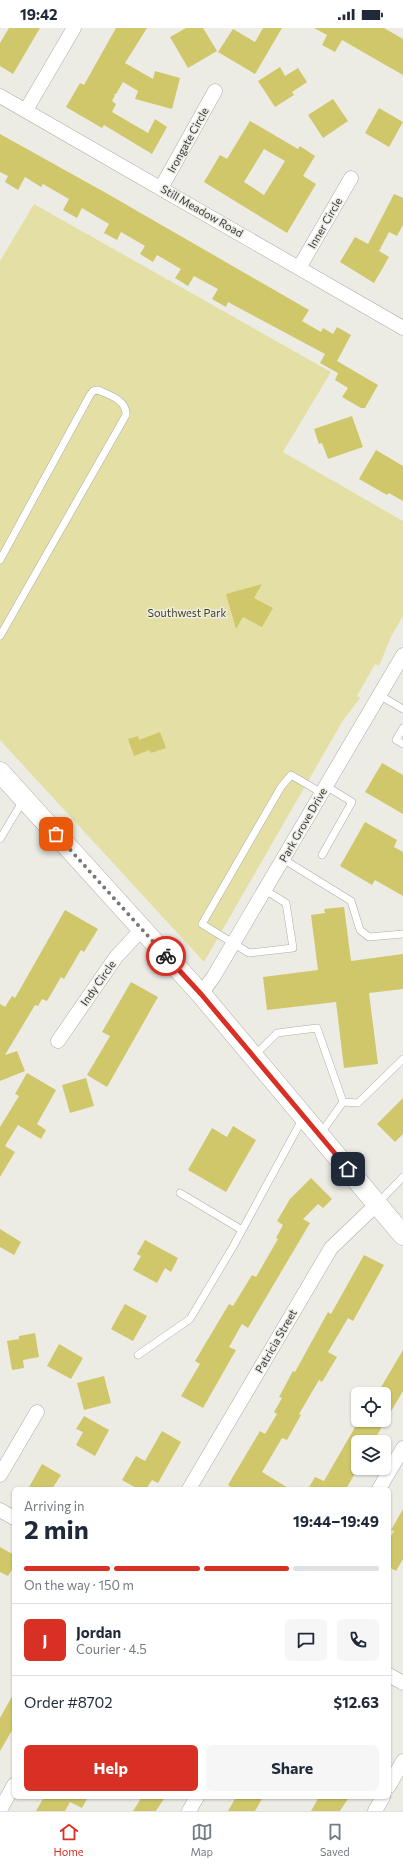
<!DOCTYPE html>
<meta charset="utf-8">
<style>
:root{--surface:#fff;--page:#f6f6f7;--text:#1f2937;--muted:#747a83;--line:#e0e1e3;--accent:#d93025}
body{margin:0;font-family:Commissioner,sans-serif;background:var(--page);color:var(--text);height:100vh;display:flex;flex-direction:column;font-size:15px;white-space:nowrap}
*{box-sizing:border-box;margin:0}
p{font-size:13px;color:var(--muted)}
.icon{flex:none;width:22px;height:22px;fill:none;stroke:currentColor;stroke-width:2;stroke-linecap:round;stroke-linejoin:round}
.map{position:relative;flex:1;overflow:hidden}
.sheet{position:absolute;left:12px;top:1459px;width:379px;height:312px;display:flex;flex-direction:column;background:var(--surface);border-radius:6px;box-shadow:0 1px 3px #0004}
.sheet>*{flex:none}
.fabs{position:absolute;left:351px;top:1359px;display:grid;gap:8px}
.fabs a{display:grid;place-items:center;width:40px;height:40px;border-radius:6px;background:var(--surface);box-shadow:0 1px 3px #0004;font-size:20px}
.pin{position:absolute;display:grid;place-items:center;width:34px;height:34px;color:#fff;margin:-17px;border-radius:8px;box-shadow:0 2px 6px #0006}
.courier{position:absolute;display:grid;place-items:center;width:40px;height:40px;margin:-20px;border:3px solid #d93025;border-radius:50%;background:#fff;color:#222;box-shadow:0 1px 5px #0007}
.summary em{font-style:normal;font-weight:700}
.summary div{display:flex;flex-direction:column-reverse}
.summary{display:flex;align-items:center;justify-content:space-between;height:68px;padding:0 12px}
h1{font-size:26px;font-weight:700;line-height:30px}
.bar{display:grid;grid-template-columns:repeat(4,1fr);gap:6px 4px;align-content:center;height:48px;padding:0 12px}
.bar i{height:5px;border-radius:3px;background:var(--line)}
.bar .on{background:var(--accent)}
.bar p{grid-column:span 4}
.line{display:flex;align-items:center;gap:10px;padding:0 12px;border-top:1px solid var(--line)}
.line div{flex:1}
.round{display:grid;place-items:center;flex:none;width:42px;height:42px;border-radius:6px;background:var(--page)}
.button{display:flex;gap:8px;margin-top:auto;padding:8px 12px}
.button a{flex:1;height:46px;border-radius:6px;background:var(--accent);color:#fff;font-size:16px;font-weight:700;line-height:46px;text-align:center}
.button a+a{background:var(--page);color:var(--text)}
.status{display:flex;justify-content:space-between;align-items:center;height:28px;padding:0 20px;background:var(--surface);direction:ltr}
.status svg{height:11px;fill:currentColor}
.menu{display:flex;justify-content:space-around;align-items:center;height:56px;border-top:1px solid var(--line);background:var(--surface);font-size:11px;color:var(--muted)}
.menu a{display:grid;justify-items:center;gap:2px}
.menu .on{color:var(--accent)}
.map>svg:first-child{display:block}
</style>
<div class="status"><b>19:42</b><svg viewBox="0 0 49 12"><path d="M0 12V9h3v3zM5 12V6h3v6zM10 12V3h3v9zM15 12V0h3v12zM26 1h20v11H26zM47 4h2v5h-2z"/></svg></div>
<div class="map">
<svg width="403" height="1783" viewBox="0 0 403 1783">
<rect width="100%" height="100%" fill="#ecece5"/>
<path fill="#e4e0a5" d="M34 176 331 344 283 424 403 493V588L391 609 379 638 375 636 357 668 360 670 342 694 204 934 0 712V233Z"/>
<path fill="#cfc76a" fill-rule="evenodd" d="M9 0H40L13 46 0 38V15Z
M116 0H147L125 35 153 51 155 43 180 50 172 81 135 71 138 63 123 54 116 66H113L115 67 112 73 116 76 112 84 148 105 155 91 167 99 152 126 104 97 102 100 66 79 80 55 84 57Z
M186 0H203L217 23 188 40 170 9Z
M263 0H282L255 46 218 24 233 1 255 14Z
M314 0H384L403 11V47L342 12 335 24 322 17 327 7Z
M280 39 285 48 298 40 307 54 292 64 294 67 275 79 258 53Z
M333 71 348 93 323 110 308 87Z
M379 80 403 94 389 119 365 105Z
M250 93 298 121 300 118 315 128 303 148 316 156 287 205 204 154 220 127 227 131ZM264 121 285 133 264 167 244 154Z
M0 106 106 165 309 282 302 293 321 304 323 300 333 306 337 299 351 307 337 333 378 357 365 380H361L342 369 348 360 335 352 338 345 320 335 325 326 228 274 226 279 212 271 218 261 194 248 188 258 175 250 181 241 157 227 153 234 140 226 145 218 121 204 117 212 104 205 109 196 82 180 77 190 63 182 69 171 43 156 41 159 25 149 18 162 5 154 8 148 0 144Z
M394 166 403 170V197L397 208 389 204 379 223 389 229 374 255 340 234 355 209 368 216Z
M352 388 363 419 328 431 322 415 319 416 314 401Z
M376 422 403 438V473L389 465 387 467 359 451Z
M262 556 254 570 273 580 262 599 243 589 236 601 226 566Z
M160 704 166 720 151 725 149 722 134 728 128 711 138 708 139 712Z
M382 735 403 747V786L365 764Z
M365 794 397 812 394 819 403 824V868L375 852 372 857 340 838Z
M344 879 351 933 403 926V961L369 965 378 1036 344 1040 336 974 267 982 263 949 318 942 311 887 325 885 324 881Z
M65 882 98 901 84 924 81 922 64 951 61 949 47 973 42 971 38 978 35 977 5 1027 17 1023 25 1043 0 1053V976L5 979 12 968 15 970Z
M131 954 158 969 107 1059 87 1047 110 1008 102 1004Z
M27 1045 56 1062 37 1096 46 1102 41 1111 18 1097 5 1118 15 1124 0 1149V1099L19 1068 15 1066Z
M86 1050 94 1078 70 1085 62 1057Z
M403 1070V1106L395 1114 377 1096Z
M233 1098 256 1112 226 1164 188 1142 212 1100 227 1109Z
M311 1150 332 1171 323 1180 318 1176 303 1191 310 1195 248 1300 242 1296 229 1319 236 1322 203 1380 181 1368 200 1336 195 1333 229 1276 233 1278 252 1247 256 1249 278 1211 276 1210 283 1197 277 1193 290 1171Z
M0 1201 21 1214 14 1227 0 1219Z
M145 1212 178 1230 171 1244 165 1240 157 1255 133 1242 141 1228 137 1226Z
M364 1227 384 1237 353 1293 348 1290 328 1324 337 1329 322 1354 319 1352 299 1386 301 1387 287 1412 282 1410 262 1444 290 1461H234L228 1457 260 1403 265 1406 277 1386 274 1384 282 1370 279 1369 293 1343 295 1344 328 1284 331 1286Z
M125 1276 147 1288 133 1313 111 1301Z
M35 1305 39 1329 23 1332 24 1340 12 1342 7 1313 19 1311V1308Z
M59 1316 83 1330 71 1351 47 1338Z
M403 1322V1363L373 1414H358V1440L346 1461H308L315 1449 324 1453 358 1394V1398L362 1392H384V1366H377Z
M104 1348 111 1375 84 1382 77 1355Z
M84 1388 109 1402 95 1428 76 1417 83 1404 76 1401Z
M162 1403 181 1414 158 1455 152 1452 146 1461H138L122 1452 136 1428 145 1433Z
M42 1436 61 1447 52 1461H28Z
M403 1481V1531L396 1543 389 1539V1511L394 1503 391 1502Z
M0 1519 14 1527V1538L8 1548 0 1544Z
M14 1665V1699L0 1723V1690Z
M44 1769H88L82 1780 70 1774 65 1783H36Z
M142 1769H165L156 1783H133Z
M236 1769H263L255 1783H228Z
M319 1769H349L340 1783H311Z"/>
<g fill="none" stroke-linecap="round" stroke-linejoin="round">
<defs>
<path id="service" d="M0 532 90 367 93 363 98 362C109 367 127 372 126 387L0 608
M379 667 403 681
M403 700 396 712 403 716
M0 811 24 771
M322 827 352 774 326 758
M283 831 351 873 360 902 369 909 403 906
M265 862 286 875 293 920 249 925 202 896 281 759 291 747 322 765
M254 1028 277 1005 317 1000 343 1074
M343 1074 358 1075 403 1031
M321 1105 343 1074
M180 1165 242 1202
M377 1176 403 1149
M138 1327 190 1291 234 1217 303 1090"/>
<path id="minor" d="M0 68 403 300
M26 82 74 0
M161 160 215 63
M299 240 351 150
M201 966 214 948 403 627
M58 1013 116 929 142 901
M0 1447 37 1384
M189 1461 331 1220 377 1176
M379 1461 403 1420
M0 1482 14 1490
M389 1647 403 1655
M389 1758 403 1733
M0 1782 14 1757
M189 1783 197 1769
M375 1783 383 1769"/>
<path id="secondary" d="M0 744 201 966 403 1207"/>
</defs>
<use href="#service" stroke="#adaca6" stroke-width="8"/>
<use href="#minor" stroke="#adaca6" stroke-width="15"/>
<use href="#secondary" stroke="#adaca6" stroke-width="21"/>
<use href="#service" stroke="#fff" stroke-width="7"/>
<use href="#minor" stroke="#fff" stroke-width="14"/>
<use href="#secondary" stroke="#fff" stroke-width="20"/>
</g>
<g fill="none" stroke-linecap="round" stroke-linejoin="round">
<path stroke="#787874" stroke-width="4" stroke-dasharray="0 7.2" d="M56 806 166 928"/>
<path stroke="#d93025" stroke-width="5" d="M166 928 201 966 348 1141"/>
</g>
<g text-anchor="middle" stroke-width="3" stroke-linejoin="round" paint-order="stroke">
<g font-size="11" fill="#3a3a37" stroke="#ecece5">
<text transform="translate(188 112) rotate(-61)" y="4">Irongate Circle</text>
<text transform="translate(202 183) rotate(30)" y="4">Still Meadow Road</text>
<text transform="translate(325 195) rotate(-60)" y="4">Inner Circle</text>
<text transform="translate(303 797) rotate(-60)" y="4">Park Grove Drive</text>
<text transform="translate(98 955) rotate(-55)" y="4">Indy Circle</text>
<text transform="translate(276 1313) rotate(-60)" y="4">Patricia Street</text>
</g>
<g font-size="11" fill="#47441d" stroke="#ecece5">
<text x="187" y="589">Southwest Park</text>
</g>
</g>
</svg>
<div class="fabs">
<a><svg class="icon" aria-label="locate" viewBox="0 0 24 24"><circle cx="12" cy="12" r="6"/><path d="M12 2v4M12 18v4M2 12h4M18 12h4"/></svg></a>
<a><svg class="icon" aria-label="layers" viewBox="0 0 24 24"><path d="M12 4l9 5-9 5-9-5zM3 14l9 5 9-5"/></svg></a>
</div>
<div class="pin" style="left:56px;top:806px;background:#ea580c"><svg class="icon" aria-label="bag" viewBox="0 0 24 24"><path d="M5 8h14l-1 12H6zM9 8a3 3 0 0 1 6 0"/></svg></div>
<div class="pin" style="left:348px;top:1141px;background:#1f2937"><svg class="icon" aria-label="home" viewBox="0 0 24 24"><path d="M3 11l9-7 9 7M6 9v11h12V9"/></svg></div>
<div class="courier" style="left:166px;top:928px"><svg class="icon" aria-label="bike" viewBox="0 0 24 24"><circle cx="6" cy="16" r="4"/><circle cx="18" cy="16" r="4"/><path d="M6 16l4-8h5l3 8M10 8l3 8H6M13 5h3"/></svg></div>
<section class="sheet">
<div class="summary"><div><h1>2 min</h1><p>Arriving in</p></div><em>19:44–19:49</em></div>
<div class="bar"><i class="on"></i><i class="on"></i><i class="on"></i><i></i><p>On the way · 150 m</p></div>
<div class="line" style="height:72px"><b class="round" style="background:var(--accent);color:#fff">J</b><div><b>Jordan</b><p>Courier · 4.5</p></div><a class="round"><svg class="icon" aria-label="chat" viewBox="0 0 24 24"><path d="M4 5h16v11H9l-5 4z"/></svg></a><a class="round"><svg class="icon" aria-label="phone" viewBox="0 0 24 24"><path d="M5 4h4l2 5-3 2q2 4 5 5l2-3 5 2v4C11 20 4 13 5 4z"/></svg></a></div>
<div class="line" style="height:52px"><div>Order #8702</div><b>$12.63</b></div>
<div class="button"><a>Help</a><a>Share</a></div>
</section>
</div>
<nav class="menu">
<a class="on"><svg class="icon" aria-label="home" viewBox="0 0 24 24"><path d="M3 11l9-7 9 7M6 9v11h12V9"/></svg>Home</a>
<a><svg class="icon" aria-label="map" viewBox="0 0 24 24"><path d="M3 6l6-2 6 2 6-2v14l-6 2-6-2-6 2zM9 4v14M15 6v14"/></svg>Map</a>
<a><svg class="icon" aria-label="saved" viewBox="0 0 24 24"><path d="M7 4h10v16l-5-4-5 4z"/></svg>Saved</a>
</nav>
